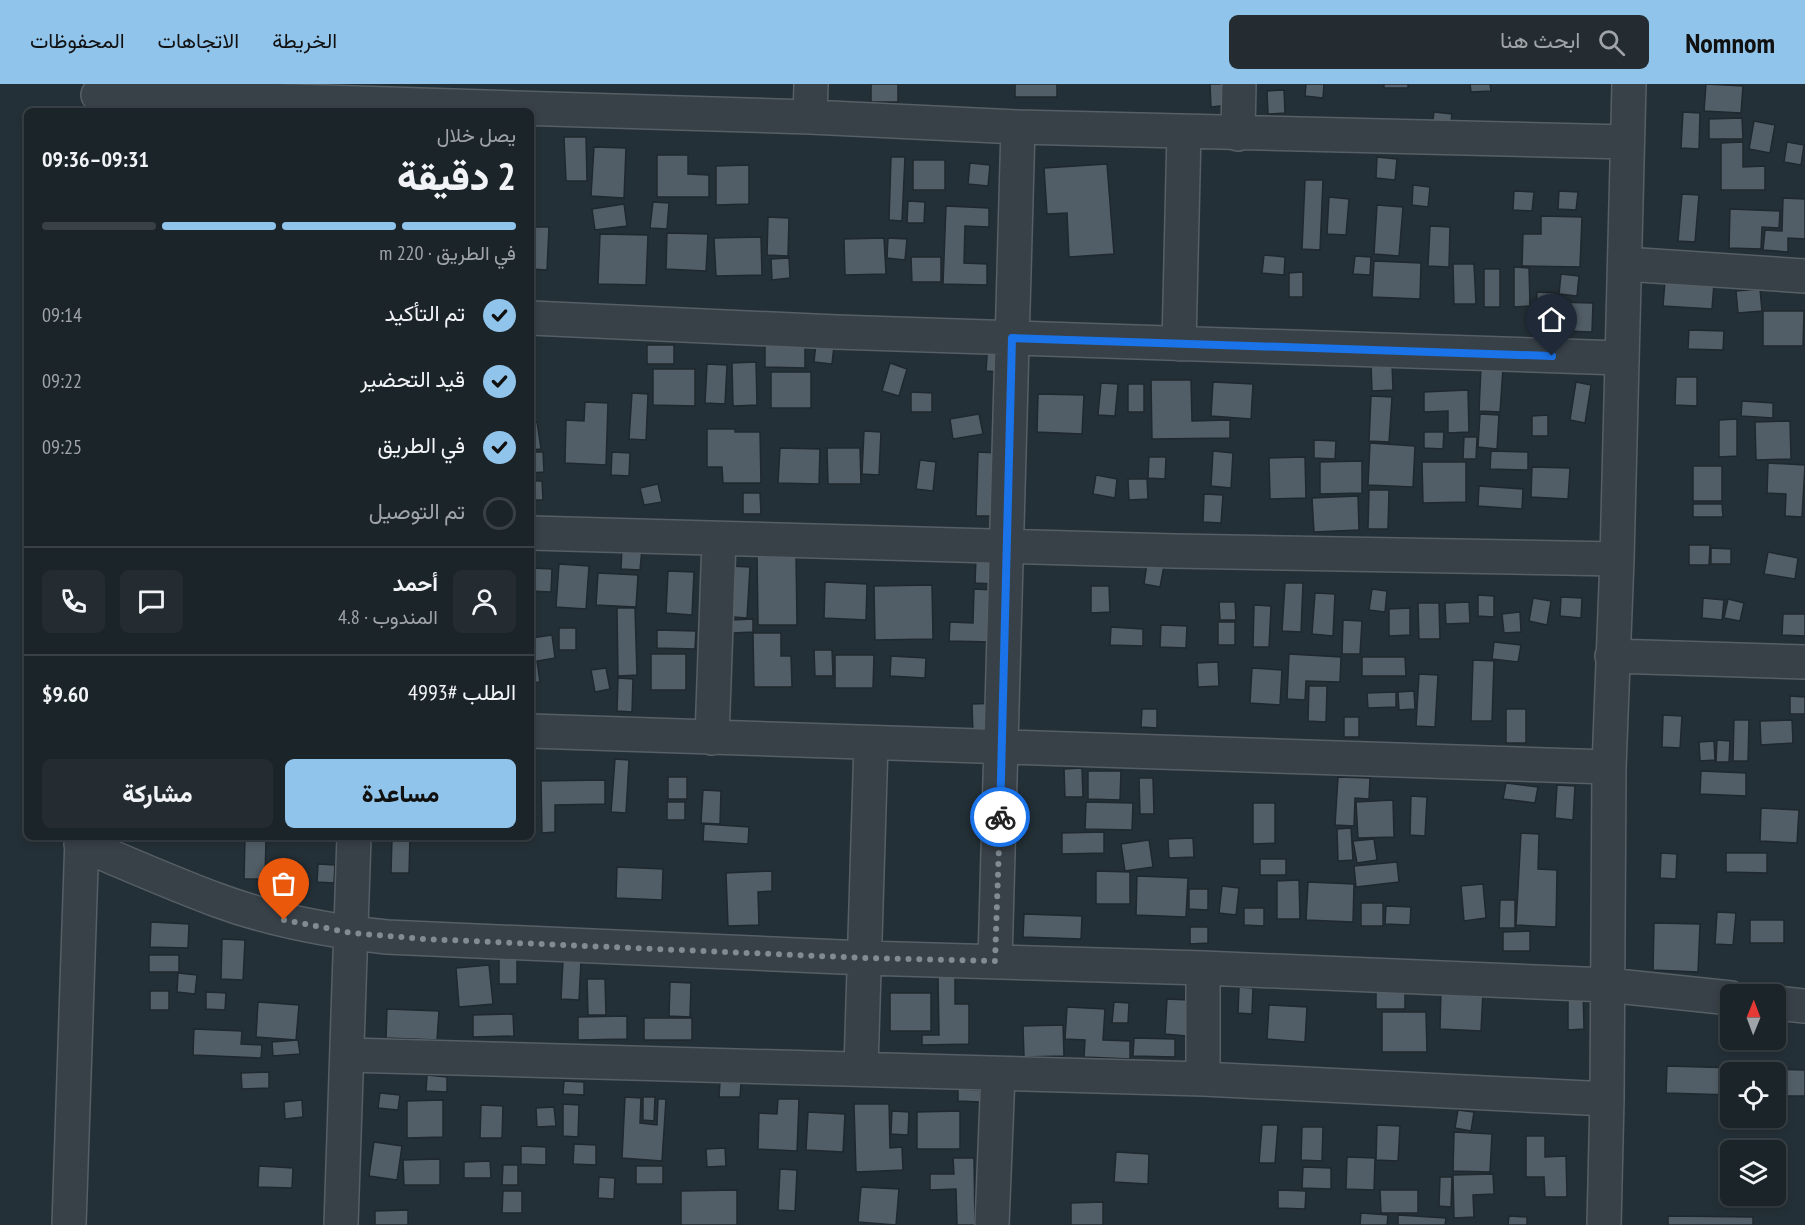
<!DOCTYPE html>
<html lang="ar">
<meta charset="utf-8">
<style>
:root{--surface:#1b2429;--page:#242c31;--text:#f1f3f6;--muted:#a0a4a8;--line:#394146;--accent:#91c4ea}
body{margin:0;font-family:"PT Sans Narrow",Vazirmatn,sans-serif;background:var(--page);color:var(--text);direction:rtl;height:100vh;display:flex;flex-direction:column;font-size:22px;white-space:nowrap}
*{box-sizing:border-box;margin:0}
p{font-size:20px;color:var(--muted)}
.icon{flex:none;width:33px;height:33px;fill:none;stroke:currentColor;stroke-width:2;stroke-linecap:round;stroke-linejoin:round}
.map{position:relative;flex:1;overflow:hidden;direction:ltr}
.details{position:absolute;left:24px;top:24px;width:510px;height:732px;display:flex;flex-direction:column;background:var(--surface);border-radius:9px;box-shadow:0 3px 9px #0003,0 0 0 2px var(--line);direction:rtl}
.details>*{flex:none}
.needle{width:39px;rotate:1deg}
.fabs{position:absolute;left:1720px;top:900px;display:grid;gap:12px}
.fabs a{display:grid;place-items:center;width:66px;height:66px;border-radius:9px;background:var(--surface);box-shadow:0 3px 9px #0003,0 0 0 2px var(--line);font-size:30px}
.pin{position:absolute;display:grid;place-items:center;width:51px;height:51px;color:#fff;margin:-62px -26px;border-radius:50% 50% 50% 0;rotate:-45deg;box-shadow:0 0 6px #0007}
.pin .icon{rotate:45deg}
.courier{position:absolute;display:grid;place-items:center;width:60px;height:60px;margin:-30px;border:4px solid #1a73e8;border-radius:50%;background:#fff;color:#222;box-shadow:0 2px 8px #0007}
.summary em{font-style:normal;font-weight:800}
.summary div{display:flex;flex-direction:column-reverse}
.summary{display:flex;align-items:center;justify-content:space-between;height:102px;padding:0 18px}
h1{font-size:39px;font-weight:800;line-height:45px}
.bar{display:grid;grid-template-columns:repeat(4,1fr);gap:9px 6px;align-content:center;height:72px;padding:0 18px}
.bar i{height:8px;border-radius:4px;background:var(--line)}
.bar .current{background:var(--accent)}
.bar p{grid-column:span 4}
.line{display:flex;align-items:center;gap:15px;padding:0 18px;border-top:2px solid var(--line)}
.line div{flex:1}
.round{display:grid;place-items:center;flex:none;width:63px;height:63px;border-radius:9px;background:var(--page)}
ol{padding:0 18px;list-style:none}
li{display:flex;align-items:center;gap:18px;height:66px}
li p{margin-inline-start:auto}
li .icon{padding:6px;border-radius:50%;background:var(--accent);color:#111;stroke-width:4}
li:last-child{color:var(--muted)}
li i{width:33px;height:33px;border:3px solid var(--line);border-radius:50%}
.button{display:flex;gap:12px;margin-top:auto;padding:12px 18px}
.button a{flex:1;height:69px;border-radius:9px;background:var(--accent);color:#111;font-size:24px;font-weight:800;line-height:69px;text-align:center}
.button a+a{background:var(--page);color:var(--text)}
header{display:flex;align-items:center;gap:36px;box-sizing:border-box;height:84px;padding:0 30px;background:var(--accent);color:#111}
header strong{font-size:28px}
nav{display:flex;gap:33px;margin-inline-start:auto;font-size:21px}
.search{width:420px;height:54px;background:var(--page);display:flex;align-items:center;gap:15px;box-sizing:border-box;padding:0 21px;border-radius:9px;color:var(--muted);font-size:22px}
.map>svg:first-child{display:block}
</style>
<header>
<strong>Nomnom</strong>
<div class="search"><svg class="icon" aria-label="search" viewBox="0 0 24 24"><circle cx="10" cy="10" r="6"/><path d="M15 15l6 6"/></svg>ابحث هنا</div>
<nav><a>الخريطة</a><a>الاتجاهات</a><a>المحفوظات</a></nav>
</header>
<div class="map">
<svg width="1805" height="1141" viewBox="0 0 1805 1141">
<rect width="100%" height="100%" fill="#243037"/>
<path fill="#525e67" stroke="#1f282e" stroke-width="1.5" d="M871 0H898V18H871Z
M1015 0H1057V13H1015Z
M1210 0H1228L1229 21 1211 23Z
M1306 0H1324L1323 14 1305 12Z
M1384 0H1408V4H1384Z
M1470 0H1490L1491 7 1471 8Z
M1706 0 1743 2 1741 29 1704 27Z
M1284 6 1285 29 1268 30 1267 7Z
M1434 28 1452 30 1450 45 1432 43Z
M1683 28 1700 29 1699 65 1681 64Z
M1742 34 1743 55H1709V35Z
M1754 37 1775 41 1770 69 1749 65Z
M564 53H586L587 97H566Z
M1743 58V83L1765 82V106H1721V59Z
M1787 58 1804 61 1801 81 1784 78Z
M594 63 626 64 624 114 591 112Z
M657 71H688V90L709 91V113H657Z
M891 73H905L902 137 889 136Z
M1377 73 1397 75 1395 96 1376 94Z
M913 76H945V106H913Z
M970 79 990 81 988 102 968 100Z
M1107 80 1114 170 1069 173 1067 129 1047 130 1044 84Z
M749 81V120L716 121V82Z
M1305 96H1323L1320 166 1302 165Z
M1413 101 1430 103 1428 123 1412 121Z
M1514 107 1534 108 1532 127 1513 126Z
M1559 107 1578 108 1576 126 1558 125Z
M1682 110 1699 111 1695 158 1678 157Z
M1329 113 1349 115 1346 151 1327 150Z
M1783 114 1805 115V155L1788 154V168L1763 166 1765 146 1782 147Z
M908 117 925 118 924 139H907Z
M653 118 669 119 667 145 650 144Z
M624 120 627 142 595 146 592 125Z
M1377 121 1403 123 1399 172 1374 170Z
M946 122 989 124V143L965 142 964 179 987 180V201L943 200Z
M1730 125 1780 127 1779 144 1762 143 1761 165 1729 164Z
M1541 132 1582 133 1580 183 1522 182 1523 150H1541Z
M768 133 789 134 788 172 767 171Z
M1430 142 1450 143 1449 183 1428 182Z
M532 143H549L547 186 531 185Z
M667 149 708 150 706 187 666 185Z
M600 150 648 151 646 201 598 200Z
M761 153 762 191 716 192 714 154Z
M884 154 886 190 845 191 844 155Z
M888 154 907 155 905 176 887 174Z
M1264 171 1285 173 1284 191 1262 189Z
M1355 172 1371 173 1370 191 1353 190Z
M911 173H941V198H912Z
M789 174 790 194 772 196 771 175Z
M1374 177 1421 179 1420 215 1372 213Z
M1453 180H1474L1476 220H1454Z
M1514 183 1529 184 1530 222 1514 223Z
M1484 185H1500V223H1484Z
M1303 188V213H1289V189Z
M1561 190 1579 192 1577 212 1559 210Z
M1665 197 1714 199 1712 225 1663 222Z
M1760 205 1762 227 1738 229 1736 207Z
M1537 208 1555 209V218L1593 219 1592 248 1535 246Z
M1763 227H1804L1803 262H1763Z
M1689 246 1724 247 1723 266 1688 265Z
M988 258 1015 289 986 287Z
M816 259 834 262 832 280 814 278Z
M647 261H674V280H647Z
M765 261 805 262V284L765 283Z
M756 278 757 321 733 322 732 279Z
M890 279 907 285 899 312 882 307Z
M707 280 727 281 725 320 705 319Z
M1371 280H1392L1393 306 1372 307Z
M1481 283 1503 284 1500 328 1479 327Z
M653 285H695V322L653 321Z
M771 288H811V324H771Z
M1676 293H1697V322L1675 321Z
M1151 296H1191L1192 337 1230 336V354L1152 355Z
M1213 298 1253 300 1251 335 1211 332Z
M1576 298 1591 301 1585 339 1570 336Z
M1101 299 1118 300 1115 332 1098 331Z
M1128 300H1144V328H1128Z
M1468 306 1469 348 1448 349V327L1424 328V308Z
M911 308 932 309V328H911Z
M632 309 648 310 646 356 629 355Z
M1038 310 1084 311 1082 350 1037 348Z
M1371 312 1392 313 1389 358 1369 357Z
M1742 317 1773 319V334L1741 332Z
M585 318 608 319 606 381 565 379 566 336 584 337Z
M979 330 983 350 953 355 950 335Z
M1480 330 1499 331 1497 365 1478 363Z
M1548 331V352H1532V332Z
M1737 335V372L1719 373V336Z
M1790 337 1791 375 1756 376 1755 338Z
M537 338 541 365 531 366V339Z
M707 345H735V348H760L761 399H723L722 383H707Z
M864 347 881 348 879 391 862 390Z
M1424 348H1444L1443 365 1424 364Z
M1464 353H1477L1476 375H1463Z
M1314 356 1336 357 1335 375 1314 374Z
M1370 359 1415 362 1413 403 1368 401Z
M780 364 820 365 819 400 778 399Z
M827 364H860L861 400H828Z
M1213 367 1233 369 1231 404 1211 402Z
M1491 367 1528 368V386L1490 385Z
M531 368H543L544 388 531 389Z
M612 368 630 369 629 392 611 391Z
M978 368 997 369 994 432H976Z
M1149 373H1166L1165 395 1148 394Z
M1305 373 1306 414 1270 415 1269 374Z
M920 376 936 378 933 407 916 405Z
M1362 377V409L1320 410V378Z
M1422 378H1466V418L1423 419Z
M1768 379 1805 381 1802 433 1785 432 1786 410 1767 409Z
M1693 382H1722V417H1693Z
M1532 383 1570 384 1568 415 1531 413Z
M1096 391 1117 395 1115 414 1093 410Z
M1128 395H1147L1148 415 1129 416Z
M531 397H542L543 416H531Z
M658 400 662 418 644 421 640 404Z
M1479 402 1523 405 1522 425 1478 422Z
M1369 406H1389L1388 445H1368Z
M743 409H760L761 430H743Z
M1204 410 1223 411 1221 439 1203 438Z
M1358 412 1359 446 1314 448 1312 414Z
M1693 420H1722L1723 433H1693Z
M1689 461H1710L1709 481H1689Z
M622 463 642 465 640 486 621 485Z
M1711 464 1731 465V480H1711Z
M1768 468 1798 474 1795 495 1764 490Z
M796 470 797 541H758L757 471Z
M976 474 995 476 994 500 975 499Z
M1147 479 1164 482 1160 503 1144 500Z
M559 480 589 482 586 525 556 523Z
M710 481 750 483 747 534 707 531Z
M531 484 552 485 551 508 531 507Z
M668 487 694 488 692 531 666 529Z
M598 489 638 491 636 523 596 521Z
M825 498 867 500 866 536 824 534Z
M1285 499H1303L1301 548 1282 547Z
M932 501 933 555 875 556 874 502Z
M1091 502H1109L1110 528 1091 529Z
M974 505 995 506 993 558 949 557 950 538 973 539Z
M1372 505 1387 507 1385 528 1369 526Z
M1315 509 1335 510 1333 552 1312 550Z
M1478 511 1494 512V533L1478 532Z
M1561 513 1582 514 1581 534 1560 532Z
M1533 514 1551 517 1547 541 1529 537Z
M1703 514 1724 516 1722 536 1702 534Z
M1728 515 1744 519 1740 537 1724 534Z
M1219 518H1235L1236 536H1220Z
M1469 518 1470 539 1446 540 1445 519Z
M1418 519H1439L1440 555H1419Z
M1254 521 1271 522 1269 563H1253Z
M617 524H635L637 591 618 592Z
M1410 524V551L1389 552V525Z
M1520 528 1521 548 1504 549 1502 530Z
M1783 530H1805V552L1782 551Z
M753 535V548L712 550V537Z
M1343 536 1362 537 1360 570H1342Z
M1218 538H1235V561H1218Z
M1161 541 1187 542 1186 564 1160 563Z
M1111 543 1143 545V562L1110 561Z
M559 544H576V566H559Z
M657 546 696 547 695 565 657 564Z
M753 549H781V572H791L792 603H754Z
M552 551 555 574 537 577 540 598 531 599V554Z
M1494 558 1521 561 1518 578 1492 575Z
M814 566H832L833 592H815Z
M651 570H686V606H651Z
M1289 570 1341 573 1340 598 1306 597 1305 616 1287 615Z
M835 571H874L873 604H835Z
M891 572 926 574 925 594 890 592Z
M1362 573H1405L1406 592H1362Z
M1473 576 1494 577 1492 637H1471Z
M1218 578 1219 602 1198 603 1197 579Z
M606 584 610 605 595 608 591 586Z
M1252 584 1282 586 1280 621 1250 619Z
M1419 590 1438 591 1435 643 1416 642Z
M618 594 633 595 632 628 617 627Z
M1309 602H1327L1326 638 1308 637Z
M1414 607 1415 625 1399 626 1398 608Z
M1396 608V623L1368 624 1367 609Z
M1790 612 1805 613V630H1790Z
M1000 619 1001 650 973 651 972 620Z
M1142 625H1157V644L1141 643Z
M1506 625H1526V659H1506Z
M1663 631 1682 632 1680 664 1662 663Z
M1344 633H1359V653H1344Z
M1734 636H1749L1748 677H1733Z
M1792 636 1793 659 1761 661 1760 637Z
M1717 656 1730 657 1729 678H1716Z
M1714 657 1715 676 1700 677 1699 658Z
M615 675 629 676 626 729 611 728Z
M1082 684 1083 713H1065L1064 685Z
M1088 687H1121L1120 716 1088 715Z
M1701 687 1746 689V712L1700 710Z
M668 693H687V715H668Z
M1338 693 1370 694 1369 715 1355 714 1354 742 1335 741Z
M1139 694H1153L1154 730H1140Z
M605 696V720L555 721V748L542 749 541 697Z
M1506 699 1538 703 1535 719 1503 715Z
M1557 701 1575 702 1573 736 1555 734Z
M703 706 721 707 720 740 701 739Z
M1411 712 1427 713 1425 752 1410 751Z
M1393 716 1394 753 1358 754 1356 718Z
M667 718H685V736H667Z
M1086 718 1133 719 1132 746 1085 745Z
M1253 719H1275V759L1253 760Z
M1761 724 1799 726 1797 759 1760 757Z
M704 740 749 743 748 760 703 757Z
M1351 744 1353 776 1338 777 1337 745Z
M1104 748V769L1062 770V749Z
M1521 749 1539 750 1538 785 1557 786 1556 843 1516 841Z
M392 753H410L409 789H391Z
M245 754H266L265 795H244Z
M1193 754 1194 773 1169 774 1168 755Z
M1374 755 1377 776 1357 779 1353 757Z
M1149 756 1153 783 1125 787 1121 760Z
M1661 769 1677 770 1676 795 1660 794Z
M1726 769H1767V789L1726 788Z
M1260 775H1286V791H1260Z
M1397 778 1399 798 1356 803 1354 782Z
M318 780 335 781 334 799 317 798Z
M617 783 663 785 662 816 616 814Z
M772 787V807L758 808 759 841 728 842 726 789Z
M1096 787 1130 788V820H1096Z
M1137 792 1188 794 1186 833 1136 831Z
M1299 796 1300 835H1277V797Z
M1308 798 1354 800 1353 838 1306 836Z
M1483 800 1486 834 1464 837 1461 802Z
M1222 802 1239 804 1236 831 1219 829Z
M1189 805H1208V826L1189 825Z
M1500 816H1515V844H1499Z
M1361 819H1383V842H1361Z
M1386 822 1411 823 1410 841 1385 840Z
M1244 824H1264V842L1244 841Z
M1717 828 1736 829 1733 861 1715 860Z
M1024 830 1082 832 1081 855 1023 853Z
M1750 836H1784V859H1750Z
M151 838 189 840 188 864 150 863Z
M1654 839 1700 840 1698 888 1653 886Z
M1190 843H1208V859L1190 860Z
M1530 847V867H1503V848Z
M222 855 245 856 243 896 221 895Z
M149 871H179V888H149Z
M499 873H517V900H499Z
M563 876 581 877 579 916 561 915Z
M489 881 493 920 459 923 456 884Z
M178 889 197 891 195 910 177 908Z
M955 890V920H969V960L922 961V951H939L938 891Z
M587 895H605L606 931H588Z
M670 898 691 899 690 933 669 932Z
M1239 903 1253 904 1252 930 1238 929Z
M1583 905 1584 945 1568 946V906Z
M1441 906 1483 908 1481 947 1440 945Z
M150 907H169V926H150Z
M1376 907H1405V925H1376Z
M206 908 226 909 225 926 206 925Z
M890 909H931V947H890Z
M1167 915 1189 916 1187 952 1165 950Z
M258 918 299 921 296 956 256 953Z
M1114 918 1129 919 1128 939H1112Z
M1269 921 1307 923 1305 958 1267 955Z
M1067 923 1105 925 1103 956 1130 957V975L1084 973 1085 956 1065 955Z
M387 925 439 927 437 956 386 954Z
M1382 928H1426L1427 968H1382Z
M513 930 514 952 473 953V931Z
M627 932V955L578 956V933Z
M644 934H692V956H644Z
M1063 941 1064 972 1024 973 1023 942Z
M194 945 242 947 241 960 262 961 261 974 193 971Z
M1134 954 1175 955V973L1133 972Z
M298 956 300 970 273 972 272 958Z
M1667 982 1805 986V1012H1776V988H1731V1011L1666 1009Z
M269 988V1004L242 1005 241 989Z
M427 991 447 993V1008L426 1007Z
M564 997 584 998V1011L563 1010Z
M720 998 741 999 740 1013H719Z
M958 1005 980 1006V1018L958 1017Z
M380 1009 400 1011 398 1026 378 1024Z
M625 1013 641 1014 640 1039 657 1041 658 1015H666L662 1077 622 1074Z
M643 1013H655L654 1037 643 1036Z
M778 1015H799L797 1067 758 1065 759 1029 777 1030Z
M302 1016 303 1033 285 1035 284 1018Z
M443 1016V1053L407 1054V1017Z
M563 1020 579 1021 578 1053 563 1052Z
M854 1020H889L890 1064 902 1063 903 1086 856 1088Z
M481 1021 503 1022 502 1054H480Z
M554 1023 556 1042 537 1043 536 1024Z
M1458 1026 1474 1028 1471 1047 1455 1044Z
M892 1027 909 1028 908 1051 891 1050Z
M960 1027V1065H917V1028Z
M808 1028 845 1030 843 1068 806 1066Z
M1262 1041H1278L1275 1079H1259Z
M1377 1041 1400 1042 1398 1077 1376 1076Z
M1302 1043H1323L1322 1077 1301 1076Z
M1454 1048 1492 1050 1490 1088 1453 1087Z
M1526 1052H1545V1073L1566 1072 1567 1113H1545L1544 1093H1526Z
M374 1058 402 1062 397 1096 369 1092Z
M574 1060 596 1061V1081L573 1080Z
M521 1062 546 1063V1081L521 1080Z
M725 1064 726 1082 707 1083 706 1065Z
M1116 1068 1149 1070 1148 1100 1114 1098Z
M1347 1073 1375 1074 1374 1106 1346 1105Z
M953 1074H974L975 1141H957L956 1105 930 1106V1090H954Z
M440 1075V1101H404L403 1076Z
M490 1077 491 1094H464V1078Z
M503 1081H518V1101H502Z
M259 1082 293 1084 292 1104 258 1103Z
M636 1082H663V1100H636Z
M1303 1083 1331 1084V1105L1302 1104Z
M780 1085 797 1086 795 1127 778 1126Z
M1493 1090 1494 1110 1473 1111 1474 1133 1454 1134 1453 1091Z
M599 1093 615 1094 614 1115 598 1114Z
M1440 1093H1452L1451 1123 1439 1122Z
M861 1103 899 1105 896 1141 858 1138Z
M737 1106V1141H681V1107Z
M1278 1106 1306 1107 1305 1125 1278 1124Z
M1380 1106H1418V1129H1381Z
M503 1107H522V1129H502Z
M1103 1118V1141H1071V1119Z
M408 1126V1141H375V1127Z
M1361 1129 1388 1131 1387 1141H1360Z
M1398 1131 1446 1134 1445 1141H1398Z
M1509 1132 1527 1133V1141H1508Z
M1668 1132 1753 1133V1141H1668Z"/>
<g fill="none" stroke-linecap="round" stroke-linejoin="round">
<defs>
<path id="minor" d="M98 11 810 33 1018 43 1627 58
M810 33 811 0
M1238 50 1239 0
M1625 180 1805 192
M531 234 836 248 1621 274
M1179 260 1184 48
M531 449 1174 467 1617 475
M1612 572 1805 578
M531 647 1609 683
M712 654 719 456
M81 760C126 779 171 799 217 816 271 836 329 847 387 853L865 874 1203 884 1607 901 1731 914
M995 877 1018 43
M1776 919 1805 922
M348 971 1203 995 1607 1015
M861 984 871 659
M1203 995V884
M69 1141 82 753
M341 1141 354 753
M992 1141 998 990
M1604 1141 1607 1015 1609 683 1617 475 1629 0"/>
</defs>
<use href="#minor" stroke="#565f65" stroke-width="36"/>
<use href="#minor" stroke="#384148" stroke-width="33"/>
</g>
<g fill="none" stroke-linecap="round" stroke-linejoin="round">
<path stroke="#818b93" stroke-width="6" stroke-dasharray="0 10.8" d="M284 836 352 849 424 855 865 874 995 877 1000 733"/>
<path stroke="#1a73e8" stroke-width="8" d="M1000 733 1012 254 1552 272"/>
</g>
</svg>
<div class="fabs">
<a><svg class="needle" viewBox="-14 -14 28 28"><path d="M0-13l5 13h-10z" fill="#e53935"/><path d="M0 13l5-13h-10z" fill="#a0a4a8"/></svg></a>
<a><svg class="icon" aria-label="locate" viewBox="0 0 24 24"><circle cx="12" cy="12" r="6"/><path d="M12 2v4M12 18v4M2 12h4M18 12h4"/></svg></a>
<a><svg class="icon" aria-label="layers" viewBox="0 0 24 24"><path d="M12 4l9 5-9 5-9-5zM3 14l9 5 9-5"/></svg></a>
</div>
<div class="pin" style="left:284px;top:836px;background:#ea580c"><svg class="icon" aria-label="bag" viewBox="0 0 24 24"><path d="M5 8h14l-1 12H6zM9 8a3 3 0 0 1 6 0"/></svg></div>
<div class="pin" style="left:1552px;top:272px;background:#1f2937"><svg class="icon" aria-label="home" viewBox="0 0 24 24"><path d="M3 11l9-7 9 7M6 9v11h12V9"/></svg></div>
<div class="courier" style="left:1000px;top:733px"><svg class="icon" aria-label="bike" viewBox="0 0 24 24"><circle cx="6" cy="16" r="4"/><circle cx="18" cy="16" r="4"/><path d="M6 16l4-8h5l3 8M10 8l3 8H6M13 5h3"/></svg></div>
<section class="details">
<div class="summary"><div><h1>2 دقيقة</h1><p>يصل خلال</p></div><em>09:31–09:36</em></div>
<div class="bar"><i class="current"></i><i class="current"></i><i class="current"></i><i></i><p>في الطريق · 220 m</p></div>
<ol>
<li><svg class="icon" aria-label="check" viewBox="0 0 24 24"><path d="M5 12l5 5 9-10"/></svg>تم التأكيد<p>09:14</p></li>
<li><svg class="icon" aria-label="check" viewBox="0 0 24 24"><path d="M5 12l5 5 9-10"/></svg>قيد التحضير<p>09:22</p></li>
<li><svg class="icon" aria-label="check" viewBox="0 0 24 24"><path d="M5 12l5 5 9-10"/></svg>في الطريق<p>09:25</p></li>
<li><i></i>تم التوصيل</li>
</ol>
<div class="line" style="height:108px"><a class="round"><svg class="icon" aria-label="person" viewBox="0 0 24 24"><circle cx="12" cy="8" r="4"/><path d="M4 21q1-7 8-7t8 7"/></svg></a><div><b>أحمد</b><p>المندوب · 4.8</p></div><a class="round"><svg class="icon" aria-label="chat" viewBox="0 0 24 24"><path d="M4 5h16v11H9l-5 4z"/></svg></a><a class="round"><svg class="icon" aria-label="phone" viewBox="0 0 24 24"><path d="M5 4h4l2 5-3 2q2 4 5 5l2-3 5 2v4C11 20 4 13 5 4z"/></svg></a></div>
<div class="line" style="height:78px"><div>الطلب #4993</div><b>$9.60</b></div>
<div class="button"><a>مساعدة</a><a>مشاركة</a></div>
</section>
</div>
